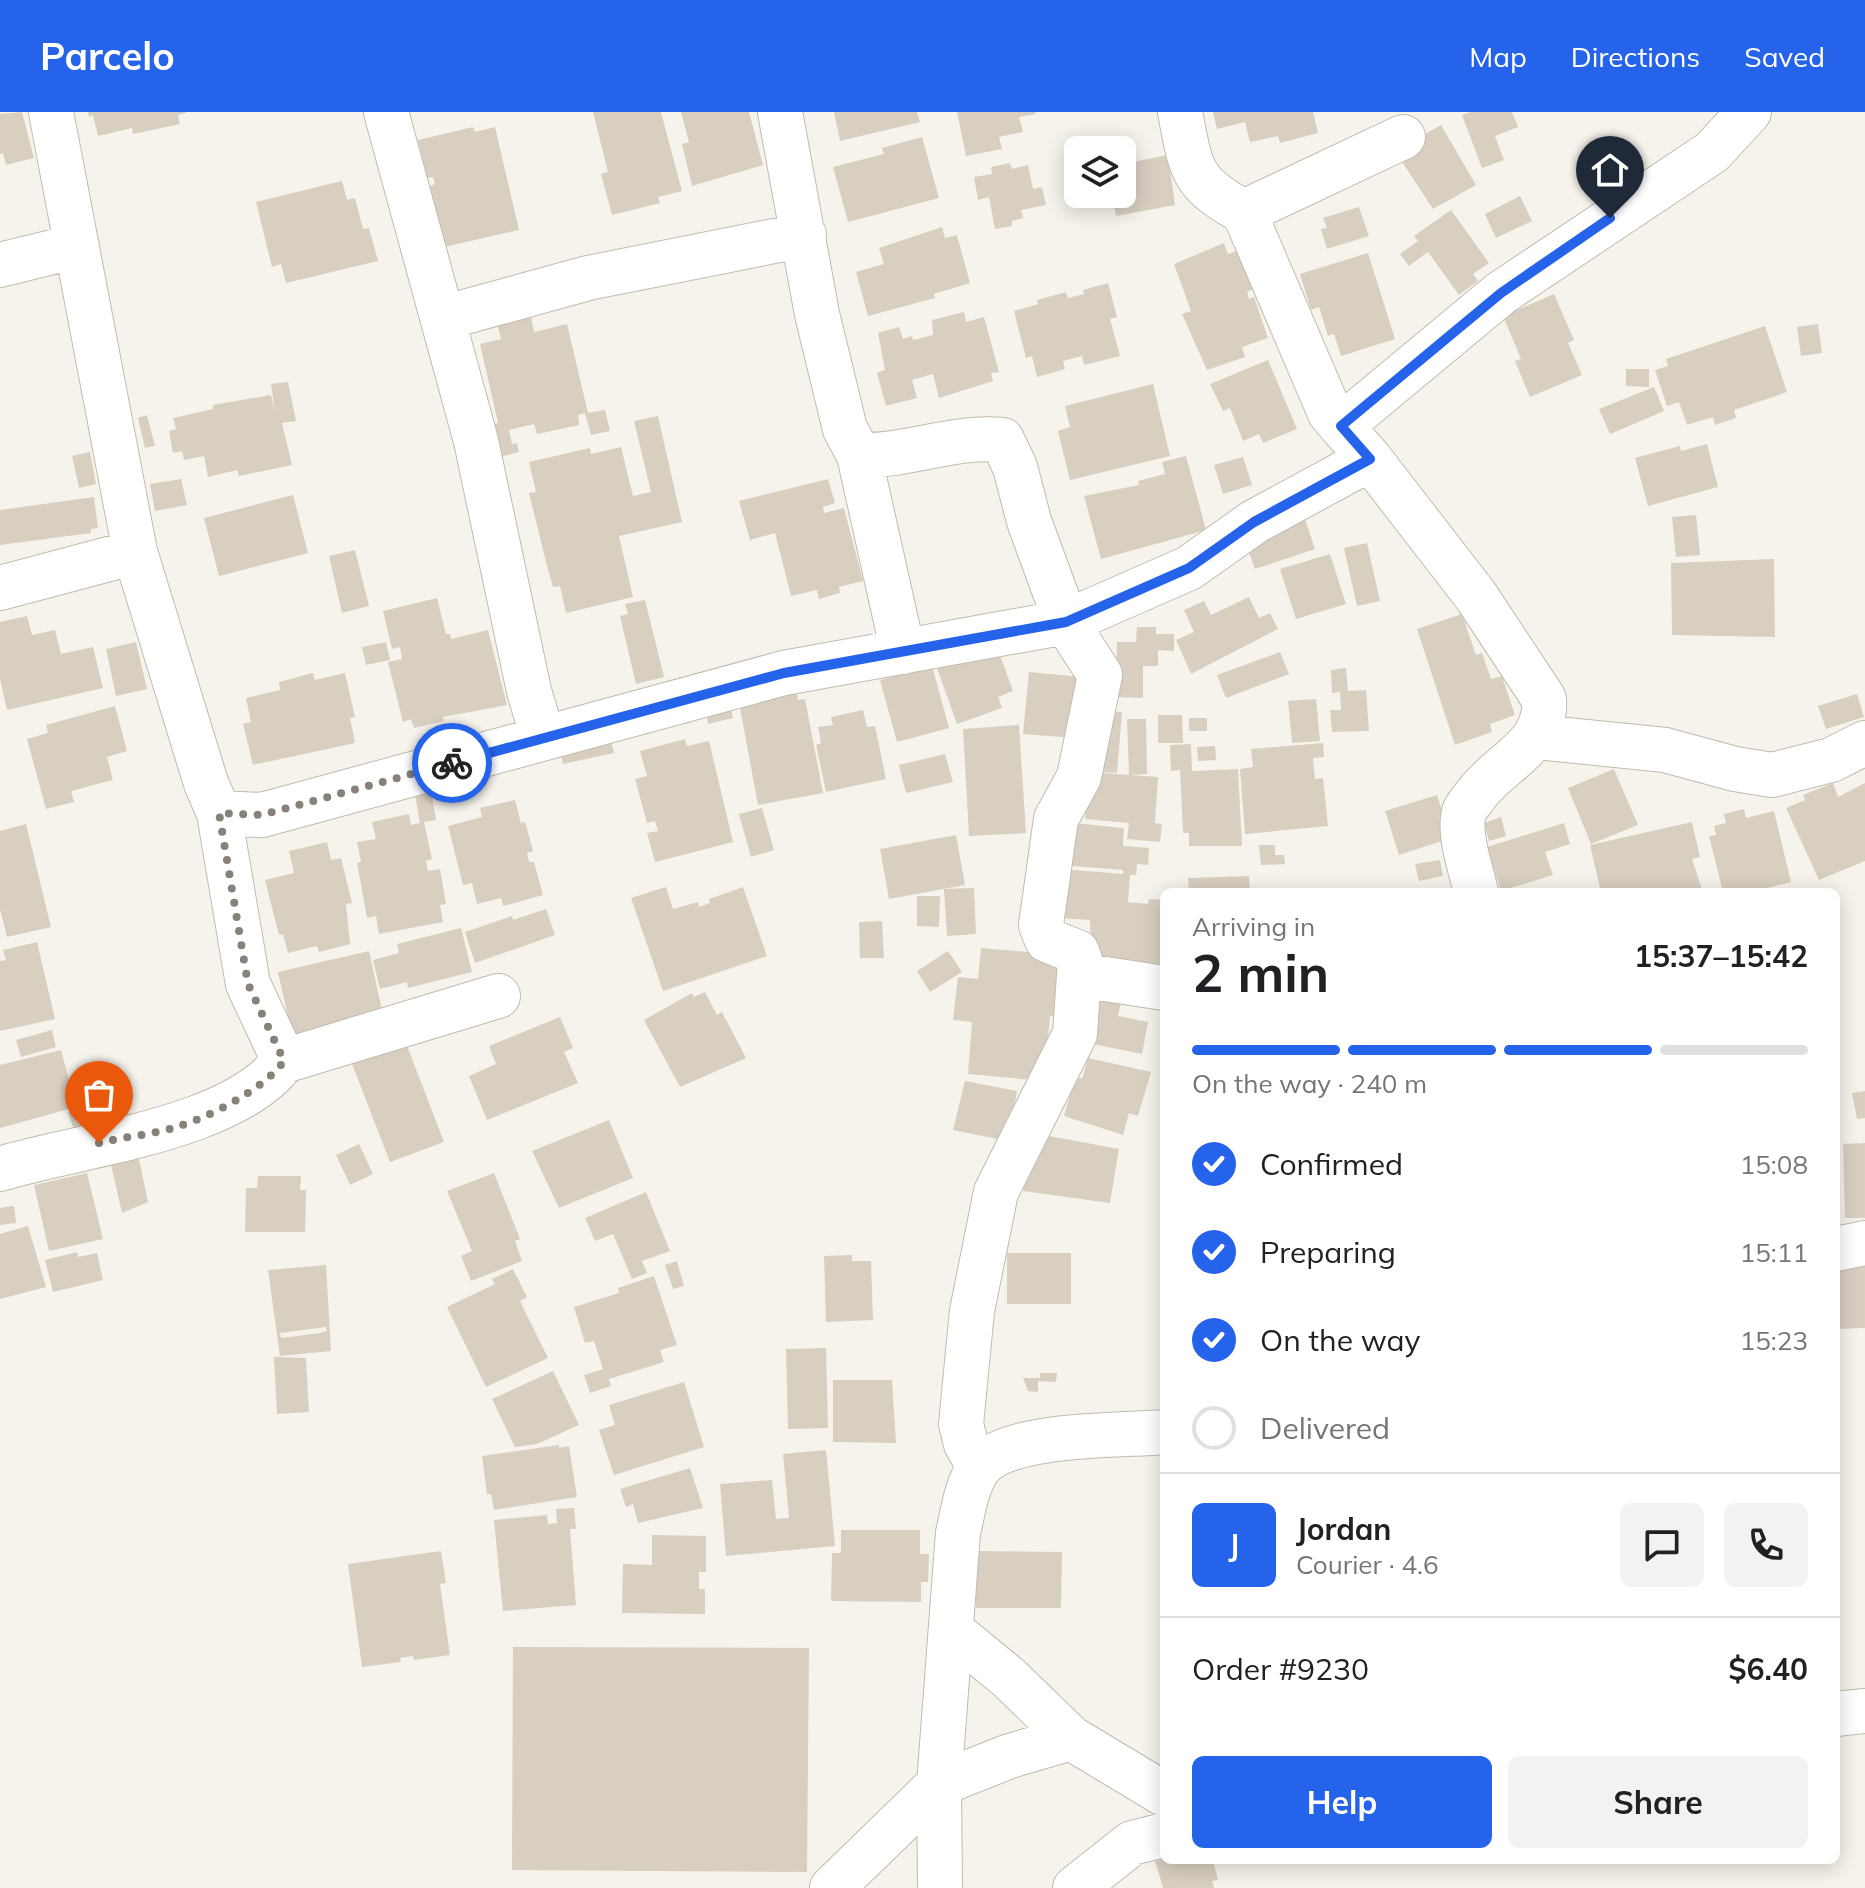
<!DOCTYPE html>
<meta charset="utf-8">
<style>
:root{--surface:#fff;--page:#f2f2f2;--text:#202124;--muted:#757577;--line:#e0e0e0;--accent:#2563eb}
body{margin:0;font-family:Mulish,sans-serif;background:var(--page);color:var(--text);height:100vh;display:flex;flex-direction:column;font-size:30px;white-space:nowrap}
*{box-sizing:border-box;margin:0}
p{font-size:26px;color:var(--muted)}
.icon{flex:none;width:44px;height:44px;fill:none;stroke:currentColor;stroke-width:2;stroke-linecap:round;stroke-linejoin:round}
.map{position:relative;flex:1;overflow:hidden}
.side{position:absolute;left:1160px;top:776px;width:680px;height:976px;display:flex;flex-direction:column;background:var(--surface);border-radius:12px;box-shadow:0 4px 20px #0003}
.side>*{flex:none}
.tools{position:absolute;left:1064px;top:24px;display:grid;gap:16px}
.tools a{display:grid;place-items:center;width:72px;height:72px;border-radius:12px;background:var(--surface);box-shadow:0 4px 20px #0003;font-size:40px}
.pin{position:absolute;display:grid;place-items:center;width:68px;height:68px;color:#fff;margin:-82px -34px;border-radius:50% 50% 50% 0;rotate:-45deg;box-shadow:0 0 8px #0007}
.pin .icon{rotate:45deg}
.courier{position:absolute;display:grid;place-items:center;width:80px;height:80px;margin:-40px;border:6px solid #2563eb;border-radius:50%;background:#fff;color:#222;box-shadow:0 2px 10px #0007}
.summary em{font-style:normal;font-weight:700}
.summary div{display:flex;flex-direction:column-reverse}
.summary{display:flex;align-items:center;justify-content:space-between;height:136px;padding:0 32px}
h1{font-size:52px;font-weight:700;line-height:60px}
.bar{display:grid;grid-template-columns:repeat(4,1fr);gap:12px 8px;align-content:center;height:96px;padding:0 32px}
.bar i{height:10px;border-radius:6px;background:var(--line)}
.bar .active{background:var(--accent)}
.bar p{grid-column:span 4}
.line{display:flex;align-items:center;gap:20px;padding:0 32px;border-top:2px solid var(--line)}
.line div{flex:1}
.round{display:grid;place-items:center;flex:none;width:84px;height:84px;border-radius:12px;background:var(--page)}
ol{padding:0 32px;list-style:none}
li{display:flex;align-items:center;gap:24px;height:88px}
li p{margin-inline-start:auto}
li .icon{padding:8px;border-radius:50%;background:var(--accent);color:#fff;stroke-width:4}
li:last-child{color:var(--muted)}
li i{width:44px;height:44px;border:4px solid var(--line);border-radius:50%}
.button{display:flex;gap:16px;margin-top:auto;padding:16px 32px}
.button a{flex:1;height:92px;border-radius:12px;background:var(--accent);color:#fff;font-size:32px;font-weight:700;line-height:92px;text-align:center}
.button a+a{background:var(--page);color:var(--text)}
header{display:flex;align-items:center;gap:48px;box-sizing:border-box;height:112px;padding:0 40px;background:var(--accent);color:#fff}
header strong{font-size:38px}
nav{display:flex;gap:44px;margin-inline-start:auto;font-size:28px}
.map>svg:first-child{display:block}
</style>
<header>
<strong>Parcelo</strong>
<nav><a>Map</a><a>Directions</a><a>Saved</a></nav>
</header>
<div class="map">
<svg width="1865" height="1776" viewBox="0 0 1865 1776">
<rect width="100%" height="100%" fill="#f6f3ec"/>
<path fill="#d8cfc1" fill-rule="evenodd" d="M22 0 34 46 6 53 3 41 0 42V2Z
M88 0H186V1L178 3 180 12 133 22 132 16 98 24 93 3 89 5Z
M593 0H661L682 79 658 85 660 91 612 103 601 62 608 60Z
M681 0H749L763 53 692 74 682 32 689 30Z
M834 0H917L920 10 840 29Z
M957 0H1035L1036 2 1019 5 1023 20 999 25 1002 37 966 44Z
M1213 0H1313L1318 21 1280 31 1278 24 1250 30 1245 10 1217 17Z
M1471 0H1512L1518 15 1495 24 1504 48 1482 56 1462 3Z
M1441 13 1476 73 1433 97 1395 39Z
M473 15 475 20 495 15 519 118 444 135 430 74 435 72 433 65 427 66 418 28Z
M922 25 939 86 848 110 833 55 884 42 882 36Z
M1168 43 1175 93 1116 104 1112 82H1122V52Z
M1010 51 1012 57 1028 53 1033 77 1042 75 1046 93 1021 98 1023 106 1012 109V114L995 117 989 85 978 88 974 65 992 62 991 55Z
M342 69 347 88 355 86 363 117 369 116 378 149 286 171 281 152 272 155 256 90Z
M1520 84 1532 109 1496 126 1485 102Z
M1359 95 1369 124 1327 137 1321 117 1327 116 1323 106Z
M1451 98 1489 151 1473 162 1478 169 1459 183 1428 140 1409 154 1400 142 1418 129 1414 124Z
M942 115 945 126 957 123 970 171 934 182 935 186 868 204 856 160 884 152 879 136Z
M1224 131 1228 142 1242 137 1256 176 1247 180 1249 187 1254 185 1268 226 1242 235 1245 245 1207 258 1182 202 1191 199 1174 152Z
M1368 141 1395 227 1341 244 1334 222 1328 224 1319 195 1311 198 1300 162Z
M1108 171 1117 205 1110 207 1120 244 1084 253 1082 244 1063 249 1065 257 1037 265 1032 244 1026 246 1014 199 1038 192 1037 188 1066 180 1068 186 1084 182 1083 178Z
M1554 182 1574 228 1568 231 1582 263 1530 285 1515 249 1521 247 1503 204Z
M530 199 534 220 567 212 588 301 605 298 610 319 591 323 585 301 578 303 579 313 537 322 534 312 509 318 512 332 517 331 519 340 491 347 484 314 498 311 480 232 501 227 496 207Z
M964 200 966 210 984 205 999 260 991 261 993 269 939 286 933 262 912 268 917 286 886 294 877 261 885 258 878 221 899 215 903 227 912 224 913 228 933 223 932 208Z
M1818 212 1822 241 1801 244 1797 215Z
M1765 214 1787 280 1734 298 1736 306 1715 313 1713 305 1687 313 1679 290 1667 294 1655 258 1668 254 1666 247Z
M1268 248 1297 317 1263 331 1259 322 1243 329 1230 296 1223 299 1210 272Z
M1626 257H1649V275L1626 274Z
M288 270 296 309 282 311 292 353 239 364 237 358 208 365 204 344 184 348 182 339 173 341 169 319 176 317 173 306 213 297V293L271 283 275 300 271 272Z
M1153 272 1170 344 1070 368 1058 319 1070 315 1065 294Z
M1654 275 1664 299 1610 322 1599 297Z
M147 303 155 334 145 336 138 306Z
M658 304 682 410 619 424 633 485 566 501 560 474 553 475 546 450 529 381 536 380 529 350 590 336 591 342 621 335 633 384 651 380 634 309Z
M1707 332 1718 375 1648 394 1635 346 1680 334 1681 339Z
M90 340 96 372 79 376 72 344Z
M1186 344 1206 418 1101 447 1084 384 1139 373 1138 369 1165 362 1162 350Z
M1243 345 1252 373 1223 382 1214 353Z
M181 367 187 393 155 399 150 372Z
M828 367 835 391 823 395 824 401 844 396 863 469 839 475 840 481 819 487 817 478 791 484 775 421 750 428 739 389Z
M293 383 308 441 219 464 204 406Z
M94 385 98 416 91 417V421L0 433V398Z
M1301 395 1315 437 1255 457 1245 430Z
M1696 403 1700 443 1676 445 1672 405Z
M1367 431 1380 489 1357 494 1344 436Z
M355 438 369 494 342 501 329 444Z
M1330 442 1346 492 1296 507 1280 457Z
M1774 447 1775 525 1672 523 1671 451Z
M1249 485 1259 506 1270 501 1278 517 1191 562 1176 528 1194 520 1184 498 1204 489 1211 503Z
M437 486 446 522H450L451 527 488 518 507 593 443 605 444 609 414 616 411 607 403 610 388 550 402 547 400 535 392 537 383 499Z
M645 488 664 565 636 572 620 504 628 502 625 492Z
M1462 502 1476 543 1482 541 1491 567 1502 564 1515 603 1490 612 1492 620 1455 633 1417 517Z
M27 504 32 523 55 518 61 542 93 535 103 576 7 598 0 567V510Z
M1137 515H1156V522H1174V539L1158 538V554H1143V586L1115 585 1117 530H1136Z
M136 530 147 577 116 584 106 537Z
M386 530 390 548 366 553 362 535Z
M997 535 1013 579 998 585 1002 596 957 612 937 556Z
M1280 540 1289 562 1226 586 1217 563Z
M932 554 949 616 897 630 880 568Z
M1346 556 1348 579 1366 578 1369 619 1332 620 1330 598H1341L1340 580 1332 581 1331 558Z
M1029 560 1092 566 1087 627 1023 622Z
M313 561 315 568 345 561 355 605 350 606 355 631 253 653 243 612 251 610 246 586 280 578 279 570Z
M797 581 798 588 805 587 823 681 758 693 738 585 764 587Z
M1857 582 1864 605 1826 617 1818 594Z
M1316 587 1320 629 1292 631 1288 589Z
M729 589 733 606 708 612 705 594Z
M115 594 127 639 107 645 113 668 71 679 74 690 46 697 27 627 48 621 46 613Z
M863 598 867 615 875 614 886 667 826 680 816 633 821 631 818 615 833 613 831 605Z
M1095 598 1122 600 1117 661 1090 659Z
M1158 603H1182L1183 631H1158Z
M1189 606H1207V619H1189Z
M1127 607H1146L1147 662 1129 663Z
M1019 613 1026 721 969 724 963 617Z
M608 617 614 641 563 652 557 627Z
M685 627 687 634 709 629 733 730 655 750 647 721 658 719 655 709 647 711 635 667 647 664 640 639Z
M1323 631 1324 645 1313 646 1315 667 1323 666 1328 714 1245 722 1240 657 1253 655 1251 637Z
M1191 632 1192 659 1238 657 1242 734H1189V721H1183L1180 658 1171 659 1170 633Z
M1215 634 1216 648 1198 649 1197 635Z
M945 642 953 670 906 681 899 653Z
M1614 657 1638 713 1591 732 1568 676Z
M1089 660 1158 665 1155 711 1162 712 1160 730 1127 727 1129 711 1085 707Z
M1833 671 1838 685 1865 671V749L1819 768 1786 696 1805 688 1803 683Z
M431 679 436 708 424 710 432 747 426 749 428 759 440 757 446 792 440 793 443 810 379 822 376 804 367 806 357 751 361 750 357 730 376 727 372 710 409 702 411 713 420 711 415 683Z
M1437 683 1451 726 1399 743 1385 699Z
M515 688 521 711 525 710 533 739 527 741 529 750H534L543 783 503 794 501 786 477 792 472 771 463 773 448 714 482 705 480 696Z
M762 696 774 738 751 745 739 702Z
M1744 697 1746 706 1774 699 1791 770 1767 776 1768 780H1723L1709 724 1716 723 1714 714 1726 711 1724 702Z
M1501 705 1506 724 1489 729 1484 711Z
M1063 710 1124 716 1123 734 1149 736 1148 753 1137 752 1136 763H1130L1128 790 1148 792 1149 787 1164 788V869L1092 863 1090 808 1058 806 1062 757 1123 762V758L1059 753Z
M1692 710 1700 745 1692 747 1703 780H1601L1590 733Z
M1564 711 1570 732 1545 740 1553 763 1501 779 1487 735Z
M26 712 51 815 7 825 0 797V719Z
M956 723 965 773 889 787 880 737Z
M327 730 331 748 341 746 352 791 346 792 350 832 319 840 317 834 288 841 283 822 279 823 265 768 294 761 289 739Z
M1259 733H1275V743H1284L1285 752 1261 753Z
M1440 748 1443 764 1419 769 1415 752Z
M1249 764 1250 780H1189L1188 766Z
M666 775 673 797 698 790 699 795 710 791 709 787 743 775 767 844 663 879 631 786Z
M974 776 976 822 947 824 944 777Z
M917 784H940L939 815 917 814Z
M546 797 555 823 475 851 465 820 512 804 513 808Z
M882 809 884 846H860L859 810Z
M461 816 472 860 408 876 407 870 380 877 373 848 399 841 397 832Z
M37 830 55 907 0 919V849L6 848 3 838Z
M981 836 1072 844 1068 906 1050 904 1044 969 968 962 972 910 953 908 954 899 958 865 978 867Z
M369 839 382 898 354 904 357 917 294 931 278 860Z
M948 839 962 860 930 880 917 859Z
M1094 875 1123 881 1118 904 1148 910 1142 942 1083 930Z
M705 880 717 903 722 900 746 946 680 975 644 908 692 881 694 885Z
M560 905 573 936 564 940 578 971 487 1008 469 964 496 952 489 934Z
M52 918 56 935 21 945 16 928Z
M406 931 444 1030 390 1050 352 952Z
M61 938 76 995 0 1016V953Z
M1088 946 1151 960 1138 1004 1129 1001 1123 1023 1064 1004 1075 965 1082 967Z
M965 969 1017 979 1012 1007 1007 1005 1002 1028 953 1018Z
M1865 979V1006L1857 1007 1852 981Z
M94 993 101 1018 76 1025 68 1000Z
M609 1008 633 1066 559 1096 532 1039Z
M1033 1021 1119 1037 1110 1091 1023 1079Z
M1865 1031V1106H1845L1843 1032Z
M359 1032 373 1062 350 1073 336 1043Z
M137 1038 148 1090 122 1101 109 1044Z
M87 1061 103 1127 49 1139 34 1073Z
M494 1061 520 1127 515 1129 522 1149 471 1169 461 1144 472 1139 447 1079Z
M258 1064H301L300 1078H306L305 1120H245L246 1076H257Z
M646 1080 670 1139 642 1149 647 1161 632 1167 613 1122 595 1129 585 1106Z
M14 1094 16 1111 0 1113V1096Z
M28 1114 46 1175 0 1187V1122Z
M1852 1137H1865V1216L1836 1217V1157H1852Z
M77 1140 78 1145 97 1141 103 1168 53 1180 45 1148Z
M1007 1141H1071V1192H1007Z
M852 1143V1149H871L873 1208 826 1210 824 1144Z
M677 1149 684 1174 673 1177 665 1153Z
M326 1153 331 1239 280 1244 268 1158ZM326 1215 327 1219 320 1221 281 1226 280 1221Z
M513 1157 527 1185 520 1189 548 1246 486 1275 447 1195 495 1172 492 1167Z
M654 1164 677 1233 660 1238 664 1250 609 1267 611 1274 590 1281 584 1263 603 1257 594 1229 585 1231 574 1195 619 1181 618 1176Z
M826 1236 828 1316 788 1317 786 1237Z
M274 1245 306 1246 309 1300 277 1302Z
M553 1259 579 1313 537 1332 515 1335 492 1287Z
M1040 1261H1057L1056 1270 1038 1269V1280L1028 1279 1023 1266H1040Z
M833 1268H892L896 1331 833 1330Z
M684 1270 704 1335 614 1363 599 1318 615 1313 609 1293Z
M559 1333V1336L569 1334 577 1385 494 1398 491 1382H487L482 1344Z
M826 1338 835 1434 726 1444 720 1372 772 1368 776 1407 789 1406 783 1342Z
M690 1356 703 1396 638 1411 633 1392 626 1395 620 1377Z
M574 1396 576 1417H570L576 1493 503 1499 494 1408 547 1403 548 1412 557 1411 556 1397Z
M841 1418H920V1442H929L928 1470H921V1490L831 1489 832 1441H841Z
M652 1423 706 1424V1460H699V1477H705V1502L622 1501 623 1452 652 1453Z
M441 1439 446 1471 440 1472 450 1543 414 1548 413 1544 400 1546 401 1550 362 1555 348 1452Z
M976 1439 1062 1440 1061 1496H976Z
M513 1535 809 1536 807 1760 512 1758Z
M1164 1747 1213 1748 1218 1768 1212 1769 1214 1776H1163L1155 1749Z"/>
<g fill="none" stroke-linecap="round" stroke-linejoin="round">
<defs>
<path id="minor" d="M51 0 135 440 206 671 219 701 262 703 784 561 1066 510 1189 456 1254 410 1370 347 1341 314 1501 181 1712 40 1749 0
M386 0 476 329 529 579 543 626
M780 0 817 202 845 317 859 343C908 345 953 323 1002 328L1015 355 1029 409 1066 510 1100 563 1079 665 1056 707 1041 813 1047 828 1077 840 1080 848 1075 922 996 1080 972 1199 961 1312 966 1332 979 1354
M1180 0C1191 57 1190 71 1244 100L1330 301 1341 314
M1244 100 1403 25
M0 153 77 134
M443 206 588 166 804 123
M859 343 903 540
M1370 347 1476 484 1544 587C1547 637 1501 648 1475 684 1472 689 1466 694 1464 700 1458 723 1471 757 1476 780
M0 476 135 440
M1537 625 1665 638 1735 657 1772 663 1831 648 1865 631
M219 701 248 872 284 949
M1079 863 1164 876
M0 1057C81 1032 233 1018 284 949L498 884
M1836 1137 1865 1131
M952 1519 1009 1566 1071 1626
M1836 1602 1865 1599
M832 1776 939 1672 958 1421C963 1400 966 1374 979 1356 1005 1320 1121 1324 1164 1320
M940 1776 939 1672 1010 1644 1071 1626 1164 1682
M1075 1776 1132 1731 1164 1723"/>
</defs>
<use href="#minor" stroke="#c2bbae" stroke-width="46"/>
<use href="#minor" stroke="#fff" stroke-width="44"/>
</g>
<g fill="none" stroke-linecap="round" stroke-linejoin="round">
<path stroke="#878178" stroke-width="8" stroke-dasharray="0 14.4" d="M99 1031C123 1025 149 1023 173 1016 208 1006 263 978 284 949L248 872 219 701 262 703 452 651"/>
<path stroke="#2563eb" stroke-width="10" d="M452 651 784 561 1066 510 1189 456 1254 410 1370 347 1341 314 1501 181 1610 106"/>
</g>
</svg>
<div class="tools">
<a><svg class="icon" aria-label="layers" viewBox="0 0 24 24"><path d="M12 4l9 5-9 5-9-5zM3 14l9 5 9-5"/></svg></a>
</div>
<div class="pin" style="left:99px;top:1031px;background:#ea580c"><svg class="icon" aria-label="bag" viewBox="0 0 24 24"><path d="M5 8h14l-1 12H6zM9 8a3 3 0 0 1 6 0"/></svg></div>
<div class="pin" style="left:1610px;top:106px;background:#1f2937"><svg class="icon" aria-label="home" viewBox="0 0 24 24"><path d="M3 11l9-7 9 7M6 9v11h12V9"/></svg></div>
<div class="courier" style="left:452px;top:651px"><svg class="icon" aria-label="bike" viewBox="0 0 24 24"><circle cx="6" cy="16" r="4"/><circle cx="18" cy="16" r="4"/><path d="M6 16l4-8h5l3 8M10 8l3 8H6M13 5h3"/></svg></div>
<section class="side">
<div class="summary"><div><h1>2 min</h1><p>Arriving in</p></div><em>15:37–15:42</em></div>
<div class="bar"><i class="active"></i><i class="active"></i><i class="active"></i><i></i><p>On the way · 240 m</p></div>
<ol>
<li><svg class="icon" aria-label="check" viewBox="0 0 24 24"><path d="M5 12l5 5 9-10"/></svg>Confirmed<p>15:08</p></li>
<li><svg class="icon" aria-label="check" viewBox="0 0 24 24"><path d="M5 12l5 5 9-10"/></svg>Preparing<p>15:11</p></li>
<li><svg class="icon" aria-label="check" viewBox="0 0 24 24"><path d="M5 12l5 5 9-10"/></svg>On the way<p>15:23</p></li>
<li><i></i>Delivered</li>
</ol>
<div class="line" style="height:144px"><b class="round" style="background:var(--accent);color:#fff">J</b><div><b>Jordan</b><p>Courier · 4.6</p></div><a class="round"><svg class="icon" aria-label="chat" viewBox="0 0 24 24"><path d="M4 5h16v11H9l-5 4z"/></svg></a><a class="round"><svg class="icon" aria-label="phone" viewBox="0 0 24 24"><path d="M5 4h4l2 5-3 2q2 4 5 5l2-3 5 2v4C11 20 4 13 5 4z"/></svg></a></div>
<div class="line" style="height:104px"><div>Order #9230</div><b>$6.40</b></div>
<div class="button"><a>Help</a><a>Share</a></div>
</section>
</div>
